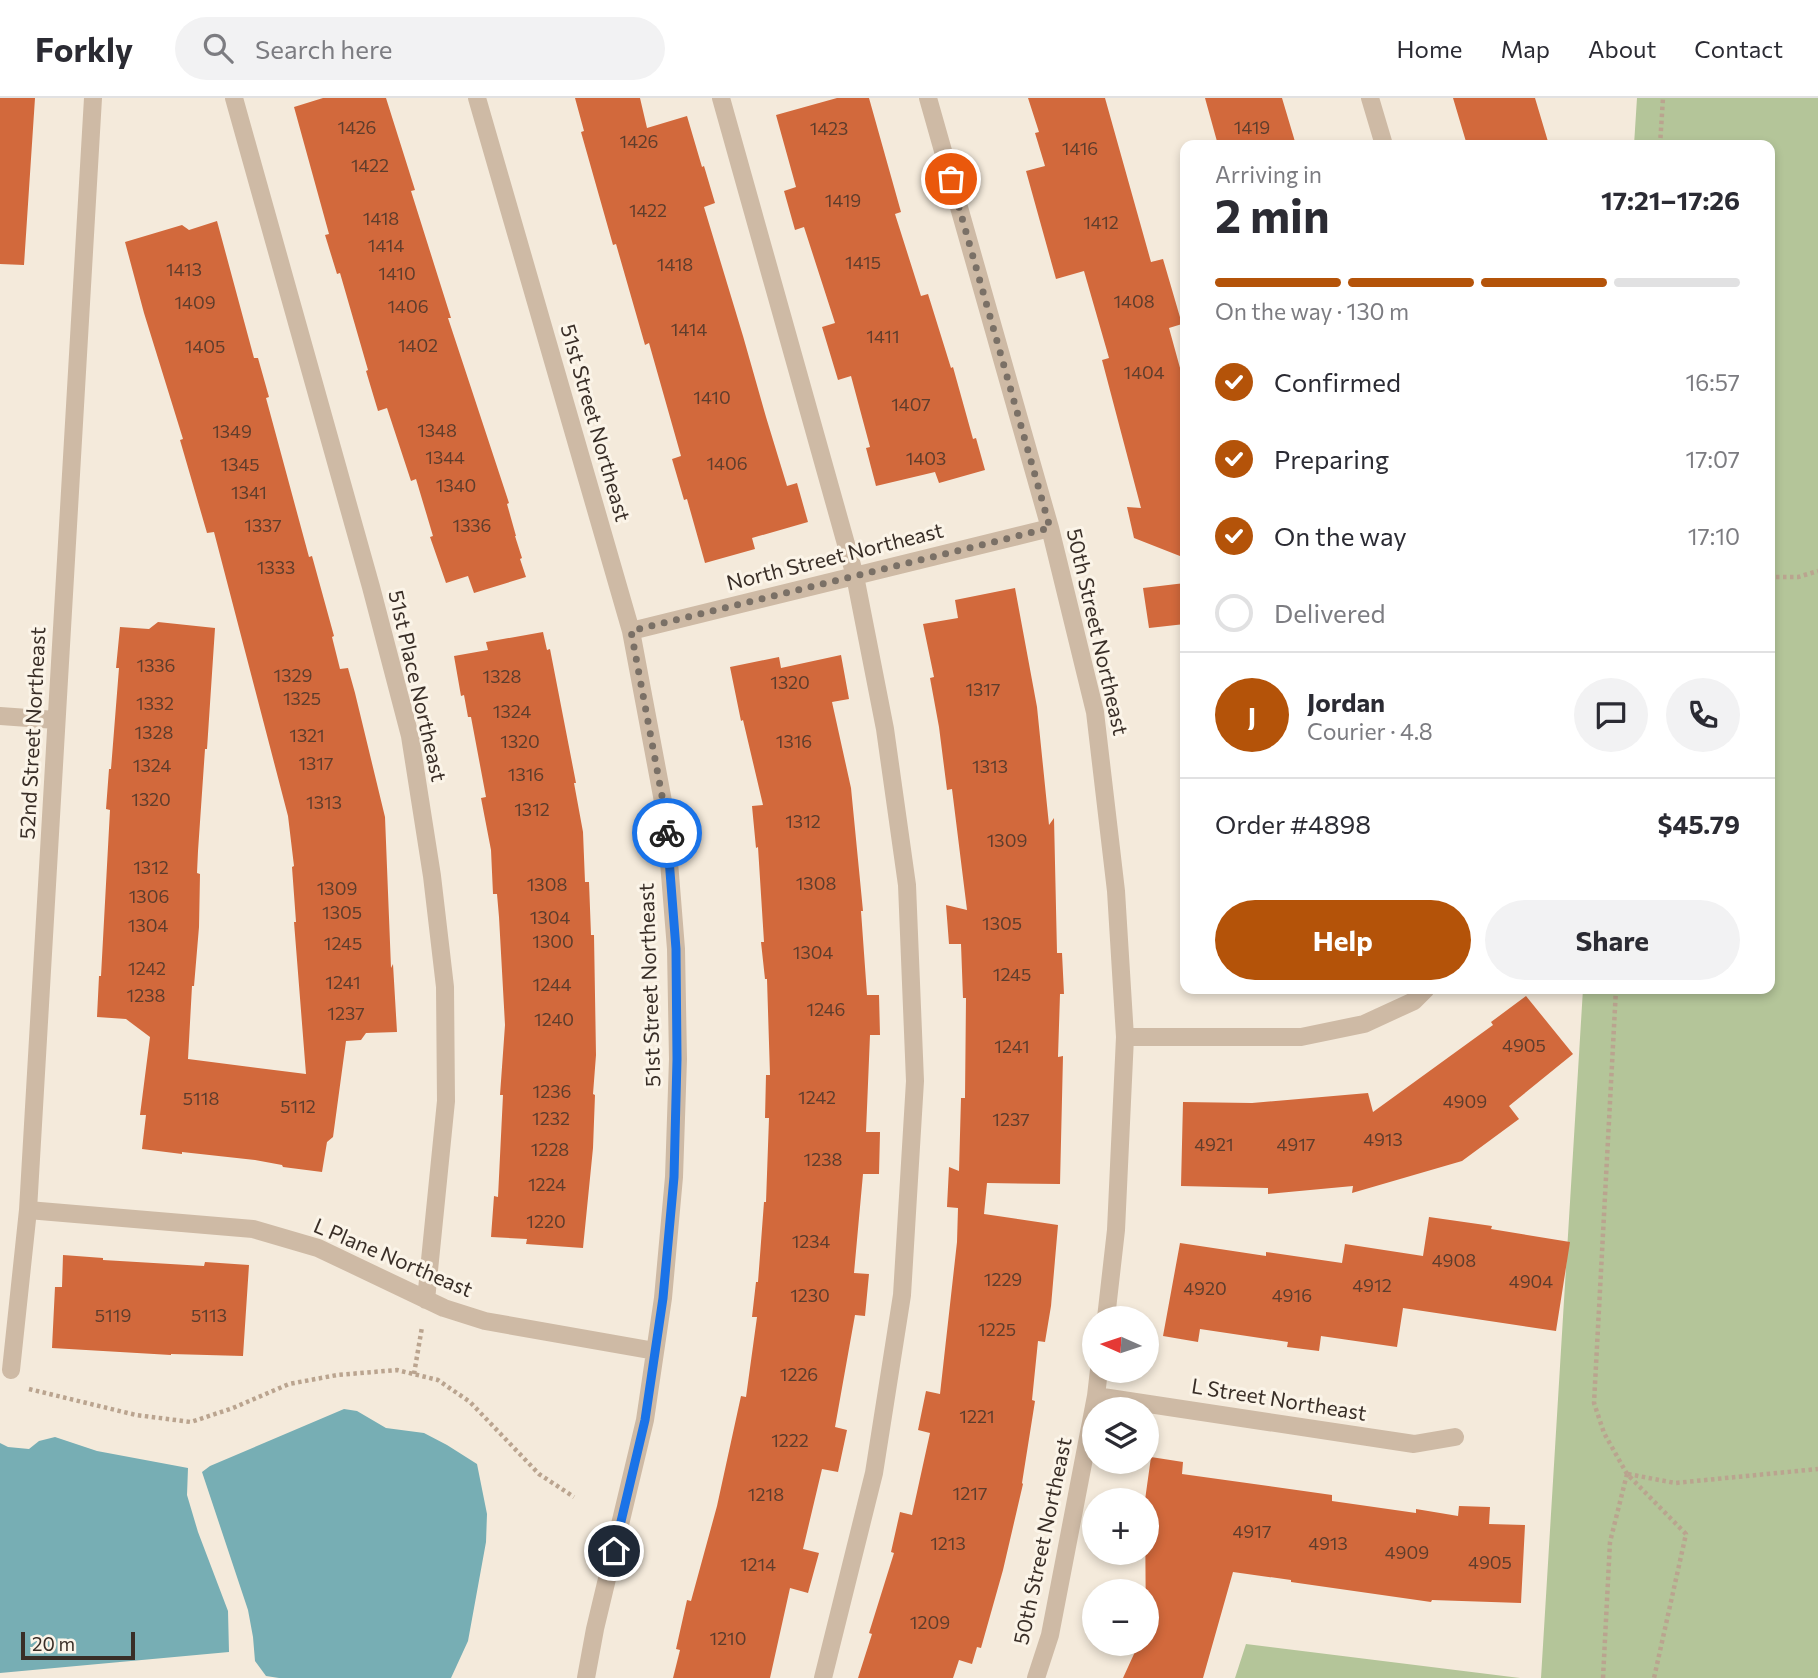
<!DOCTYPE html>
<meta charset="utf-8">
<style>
:root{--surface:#fff;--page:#f2f2f3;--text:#2b2b33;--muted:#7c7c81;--line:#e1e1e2;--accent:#b45309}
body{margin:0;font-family:Commissioner,sans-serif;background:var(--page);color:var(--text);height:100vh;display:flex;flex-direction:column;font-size:26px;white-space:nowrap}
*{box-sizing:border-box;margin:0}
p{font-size:23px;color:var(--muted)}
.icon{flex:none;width:38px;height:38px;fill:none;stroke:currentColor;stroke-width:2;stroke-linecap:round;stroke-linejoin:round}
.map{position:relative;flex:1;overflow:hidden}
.side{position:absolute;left:1180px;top:42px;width:595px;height:854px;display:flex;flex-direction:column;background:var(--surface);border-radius:14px;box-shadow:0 4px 10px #0003}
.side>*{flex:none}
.needle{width:46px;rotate:273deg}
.tools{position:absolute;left:1082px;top:1208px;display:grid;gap:14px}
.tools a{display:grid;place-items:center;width:77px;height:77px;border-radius:50%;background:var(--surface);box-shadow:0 4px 10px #0003;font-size:35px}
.scale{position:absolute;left:21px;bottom:18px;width:114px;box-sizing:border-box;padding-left:7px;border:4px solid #392e27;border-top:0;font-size:19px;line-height:24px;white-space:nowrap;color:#392e27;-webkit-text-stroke:5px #fbf4e8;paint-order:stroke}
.pin{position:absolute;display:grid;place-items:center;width:60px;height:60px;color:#fff;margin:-30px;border:4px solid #fff;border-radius:50%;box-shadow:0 2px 7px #0007}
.courier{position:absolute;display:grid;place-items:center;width:70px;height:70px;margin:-35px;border:5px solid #1a73e8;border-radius:50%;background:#fff;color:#222;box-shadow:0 2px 9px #0007}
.head em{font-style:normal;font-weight:700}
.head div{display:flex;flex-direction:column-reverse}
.head{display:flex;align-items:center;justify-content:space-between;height:119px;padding:0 35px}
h1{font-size:46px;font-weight:700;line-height:52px}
.bar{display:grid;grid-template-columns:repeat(4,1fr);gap:10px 7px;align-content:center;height:84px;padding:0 35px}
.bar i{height:9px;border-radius:5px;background:var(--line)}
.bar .current{background:var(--accent)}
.bar p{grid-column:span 4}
.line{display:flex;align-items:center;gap:18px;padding:0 35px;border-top:2px solid var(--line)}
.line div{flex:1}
.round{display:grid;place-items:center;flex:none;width:74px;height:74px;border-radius:37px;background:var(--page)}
ol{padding:0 35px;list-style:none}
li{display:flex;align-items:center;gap:21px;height:77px}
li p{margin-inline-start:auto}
li .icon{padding:7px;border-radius:50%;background:var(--accent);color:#fff;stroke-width:4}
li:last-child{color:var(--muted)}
li i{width:38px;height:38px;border:4px solid var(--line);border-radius:50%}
.button{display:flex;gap:14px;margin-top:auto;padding:14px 35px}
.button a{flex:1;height:80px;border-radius:42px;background:var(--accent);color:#fff;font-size:28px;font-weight:700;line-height:80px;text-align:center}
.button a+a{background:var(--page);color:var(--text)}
header{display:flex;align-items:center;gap:42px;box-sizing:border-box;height:98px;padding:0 35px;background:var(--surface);border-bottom:2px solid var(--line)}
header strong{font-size:33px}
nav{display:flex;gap:38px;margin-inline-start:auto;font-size:24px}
.search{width:490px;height:63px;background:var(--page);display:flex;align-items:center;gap:18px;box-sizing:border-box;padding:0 24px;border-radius:38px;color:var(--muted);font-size:26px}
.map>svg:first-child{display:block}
</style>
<header>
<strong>Forkly</strong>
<div class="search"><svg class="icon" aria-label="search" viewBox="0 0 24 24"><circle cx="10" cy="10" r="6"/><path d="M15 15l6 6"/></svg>Search here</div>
<nav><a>Home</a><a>Map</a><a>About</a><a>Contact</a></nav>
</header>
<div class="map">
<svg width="1818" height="1580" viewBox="0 0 1818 1580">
<rect width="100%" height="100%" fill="#f4eadb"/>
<path fill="#b4c599" d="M1637 0H1818V1580H1541L1583 891H1769V47H1634Z
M1246 1546 1520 1580H1235Z"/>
<path fill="#77aeb4" d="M344 1311 357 1313 386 1330 424 1335 447 1347 477 1366 487 1416 486 1444 468 1543 451 1580H279L266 1578 255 1563 253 1539 248 1512 202 1374 210 1368Z
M55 1339 97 1353 188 1370 187 1397 198 1434 228 1513 229 1554 0 1575V1345L8 1349 29 1351 39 1343Z"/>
<path fill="#d2693c" d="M0 0H35L24 167 0 166Z
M323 0H386L415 92 411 93 451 220H448L509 405 507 406 516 438H515L522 460 520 461 526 479 474 495 468 478 446 485 430 439 433 438 416 381 411 383 387 310 378 313 366 273 368 272 340 175 337 176 325 137 329 136 294 9Z
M575 0H640L647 30 687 18 702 69 704 68 715 105 704 109 743 238 766 319 787 388 797 385 808 424 752 440 755 451 705 465 687 401 684 402 672 361 681 358 649 245 645 247 616 146 613 147 581 34 584 33Z
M837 0H869L901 114 895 116 921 198 928 196 951 270 953 269 973 341 976 340 985 372 939 385 935 374 876 388 866 350 870 349 851 278 838 282 822 229 835 225 804 129 795 132 784 93 796 89 776 17Z
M1028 0H1105L1151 164 1163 161 1182 226 1169 230 1185 288V460L1134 440 1127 409 1141 410 1102 262 1109 260 1084 173 1056 181 1026 73 1045 68 1035 35 1039 34Z
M1205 0H1282L1296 47H1218Z
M1453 0H1535L1549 47H1467Z
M217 123 254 260H258L269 299 266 300 309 459 312 458 334 538 332 539 340 571 348 570 355 595 385 719 391 870 393 866 397 934 366 935 361 942 346 943 333 1039 327 1044 322 1074 283 1069 282 1067 255 1062 182 1054V1056L142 1051 146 1017H140L150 939 126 921 97 919 99 878H101L110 712 106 711 109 671H111L119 570H116L120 529 149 531 158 524 215 530 207 651H205L198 753 197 775 200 776 199 829 194 888H192L188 961 306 976 294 824H296L292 769 294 768 288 718 214 434 207 435 180 342 183 341 144 215 125 144 182 127 189 132Z
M1185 485V526L1149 530 1143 490Z
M1015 490 1037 609 1049 727 1054 720 1057 855H1062L1064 896H1060L1058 959 1063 958 1060 1086 987 1085 984 1116 1058 1127 1051 1208 1045 1244 1038 1243 1032 1302 1035 1303 1022 1385 1023 1386 1003 1472 981 1550 977 1549 972 1566 959 1562 953 1580H858L872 1536 869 1535 894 1455 891 1454 900 1414 912 1417 930 1335 918 1332 926 1293 940 1296 957 1144 958 1110 947 1109 949 1069 959 1073 961 1000H965L966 900H963L961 846H949L946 807 967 812 952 691 947 692 939 629 930 580 934 579 923 526 958 520 955 502Z
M543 534 547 552 550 551 576 685H574L583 734 585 784H589L591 837H594L596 957 593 996 595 997 593 1050 583 1150 526 1146 527 1141 491 1139 494 1098 498 1099 503 997H500L505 927 499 819 497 796H493L491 752 481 700 486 699 471 619H468L464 597 461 598 454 558 488 552 486 544Z
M841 557 849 601 832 604 851 690 863 813H861L867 897H879L880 937H870L866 1034H880L879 1076H863L854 1175 869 1176 865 1218 855 1217 835 1329 847 1332 838 1374 822 1371 803 1451 819 1455 808 1495 790 1490 770 1580H673L680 1552 676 1551 687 1502 691 1503 717 1408 741 1298 746 1299 757 1219H752L756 1184H758L764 1104H766L769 1020H765L766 977H770L767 881H765L761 844H764L758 749 756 750 752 708 763 707 743 622 741 623 730 569 779 559 781 570Z
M1526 898 1573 956 1509 1008 1519 1021 1462 1063 1352 1095 1353 1088 1268 1096V1090L1181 1088 1183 1004 1252 1005 1368 995 1373 1014 1493 927 1491 924Z
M1429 1119 1492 1128 1491 1131 1570 1144 1556 1233 1403 1210 1397 1249 1321 1238 1319 1253 1287 1249 1288 1244 1200 1231 1198 1244 1163 1238 1180 1145 1266 1158V1154L1342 1165 1345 1146 1423 1158Z
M63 1157 103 1160V1162L204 1168 205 1164 249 1167 243 1258 171 1256V1257L52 1250 55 1189H62Z
M1151 1359 1183 1364 1182 1376 1332 1397V1403L1416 1415V1411L1458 1418 1459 1408 1490 1409 1489 1426 1525 1427 1521 1505 1432 1502 1431 1504 1291 1484V1482L1233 1474 1203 1580H1123L1139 1545H1146L1145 1402Z"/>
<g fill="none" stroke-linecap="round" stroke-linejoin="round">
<path stroke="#baa48f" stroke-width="4.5" stroke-dasharray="3.5 3.5" stroke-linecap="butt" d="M1660 47 1663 0
M1769 479H1798L1818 473
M1616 891 1594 1305 1604 1335 1627 1376 1686 1436 1654 1580
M414 1276 422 1229
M29 1291 136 1317 191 1324 233 1310 289 1286 337 1277 397 1272 438 1282 470 1304 539 1376 574 1399
M1628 1376 1675 1385 1818 1371
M1603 1580 1610 1444 1627 1376"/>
<path stroke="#cebaa5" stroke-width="18" d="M234 0 371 489 410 638 432 778 445 889 446 1003 426 1202
M477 0 631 533 665 714 676 851 678 961 674 1079 663 1200 645 1322 595 1531 586 1580
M721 0 855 478 885 631 907 787 915 983 902 1197 874 1375 823 1580
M928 0 1050 430 1095 614 1116 793 1125 939 1116 1132 1106 1220
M1370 0 1384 47
M631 533 1050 430
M0 618 56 622
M1125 939H1301L1364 926 1414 903 1426 891
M28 1112 253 1131 318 1150 444 1210 485 1223 655 1253
M11 1272 28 1112 93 0
M1096 1298 1414 1346 1455 1339
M1036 1580 1050 1537 1096 1298 1099 1272"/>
</g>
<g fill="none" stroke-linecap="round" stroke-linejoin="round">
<path stroke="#7a7066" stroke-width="7" stroke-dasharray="0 12.6" d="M667 735 665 714 631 533 1050 430 951 81"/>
<path stroke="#1a73e8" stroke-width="9" d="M614 1453 645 1322 663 1200 674 1079 677 961 676 851 667 735"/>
</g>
<g text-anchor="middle" stroke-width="6" stroke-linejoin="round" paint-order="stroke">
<g font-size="18" fill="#5f3d2c">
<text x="357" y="36">1426</text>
<text x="1252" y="36">1419</text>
<text x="829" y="37">1423</text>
<text x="639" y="50">1426</text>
<text x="1080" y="57">1416</text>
<text x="370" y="74">1422</text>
<text x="843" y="109">1419</text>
<text x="648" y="119">1422</text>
<text x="381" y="127">1418</text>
<text x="1101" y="131">1412</text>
<text x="386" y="154">1414</text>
<text x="863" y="171">1415</text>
<text x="675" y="173">1418</text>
<text x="184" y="178">1413</text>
<text x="397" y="182">1410</text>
<text x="1134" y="210">1408</text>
<text x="195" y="211">1409</text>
<text x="408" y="215">1406</text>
<text x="689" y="238">1414</text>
<text x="883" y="245">1411</text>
<text x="418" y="254">1402</text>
<text x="205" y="255">1405</text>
<text x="1144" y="281">1404</text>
<text x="712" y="306">1410</text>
<text x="911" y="313">1407</text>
<text x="437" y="339">1348</text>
<text x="232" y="340">1349</text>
<text x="445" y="366">1344</text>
<text x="926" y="367">1403</text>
<text x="727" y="372">1406</text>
<text x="240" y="373">1345</text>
<text x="456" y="394">1340</text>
<text x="249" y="401">1341</text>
<text x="263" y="434">1337</text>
<text x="472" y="434">1336</text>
<text x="276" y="476">1333</text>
<text x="156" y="574">1336</text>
<text x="293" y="584">1329</text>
<text x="502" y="585">1328</text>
<text x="790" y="591">1320</text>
<text x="983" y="598">1317</text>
<text x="302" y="607">1325</text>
<text x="155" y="612">1332</text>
<text x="512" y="620">1324</text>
<text x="154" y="641">1328</text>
<text x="307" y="644">1321</text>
<text x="520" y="650">1320</text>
<text x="794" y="650">1316</text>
<text x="316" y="672">1317</text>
<text x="152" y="674">1324</text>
<text x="990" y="675">1313</text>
<text x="526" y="683">1316</text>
<text x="151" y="708">1320</text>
<text x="324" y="711">1313</text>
<text x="532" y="718">1312</text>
<text x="803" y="730">1312</text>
<text x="1007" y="749">1309</text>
<text x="151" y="776">1312</text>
<text x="816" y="792">1308</text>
<text x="547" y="793">1308</text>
<text x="337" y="797">1309</text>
<text x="149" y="805">1306</text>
<text x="342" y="821">1305</text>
<text x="550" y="826">1304</text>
<text x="1002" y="832">1305</text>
<text x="148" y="834">1304</text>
<text x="553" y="850">1300</text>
<text x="343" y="852">1245</text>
<text x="813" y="861">1304</text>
<text x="147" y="877">1242</text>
<text x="1012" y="883">1245</text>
<text x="343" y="891">1241</text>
<text x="552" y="893">1244</text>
<text x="146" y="904">1238</text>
<text x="826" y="918">1246</text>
<text x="346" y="922">1237</text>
<text x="554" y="928">1240</text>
<text x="1524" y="954">4905</text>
<text x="1012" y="955">1241</text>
<text x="552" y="1000">1236</text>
<text x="817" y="1006">1242</text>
<text x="201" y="1007">5118</text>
<text x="1465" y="1010">4909</text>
<text x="298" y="1015">5112</text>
<text x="551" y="1027">1232</text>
<text x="1011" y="1028">1237</text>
<text x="1383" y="1048">4913</text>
<text x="1214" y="1053">4921</text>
<text x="1296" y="1053">4917</text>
<text x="550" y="1058">1228</text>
<text x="823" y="1068">1238</text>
<text x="547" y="1093">1224</text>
<text x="546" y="1130">1220</text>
<text x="811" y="1150">1234</text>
<text x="1454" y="1169">4908</text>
<text x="1003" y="1188">1229</text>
<text x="1531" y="1190">4904</text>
<text x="1372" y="1194">4912</text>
<text x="1205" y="1197">4920</text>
<text x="810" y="1204">1230</text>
<text x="1292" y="1204">4916</text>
<text x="113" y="1224">5119</text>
<text x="209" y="1224">5113</text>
<text x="997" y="1238">1225</text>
<text x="799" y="1283">1226</text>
<text x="977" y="1325">1221</text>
<text x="790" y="1349">1222</text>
<text x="970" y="1402">1217</text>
<text x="766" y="1403">1218</text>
<text x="1252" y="1440">4917</text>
<text x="948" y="1452">1213</text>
<text x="1328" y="1452">4913</text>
<text x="1407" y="1461">4909</text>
<text x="1490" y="1471">4905</text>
<text x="758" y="1473">1214</text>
<text x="930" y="1531">1209</text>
<text x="728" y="1547">1210</text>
</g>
<g font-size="21" fill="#392e27" stroke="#fbf4e8">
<text transform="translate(595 325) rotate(74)" y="7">51st Street Northeast</text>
<text transform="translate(835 459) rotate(-14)" y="7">North Street Northeast</text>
<text transform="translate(1097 534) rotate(77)" y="7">50th Street Northeast</text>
<text transform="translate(417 588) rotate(77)" y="7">51st Place Northeast</text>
<text transform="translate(33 635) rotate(-87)" y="7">52nd Street Northeast</text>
<text transform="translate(650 887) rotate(-92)" y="7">51st Street Northeast</text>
<text transform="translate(393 1160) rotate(23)" y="7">L Plane Northeast</text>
<text transform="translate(1279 1302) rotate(9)" y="7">L Street Northeast</text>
<text transform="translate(1043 1443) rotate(-78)" y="7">50th Street Northeast</text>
</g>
</g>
</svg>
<div class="tools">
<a><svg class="needle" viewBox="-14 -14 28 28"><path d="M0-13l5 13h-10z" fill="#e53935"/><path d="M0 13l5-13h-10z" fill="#7c7c81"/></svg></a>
<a><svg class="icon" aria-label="layers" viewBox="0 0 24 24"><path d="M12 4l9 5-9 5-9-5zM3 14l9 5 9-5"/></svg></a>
<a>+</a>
<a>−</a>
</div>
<div class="scale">20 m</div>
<div class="pin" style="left:951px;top:81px;background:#ea580c"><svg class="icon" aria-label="bag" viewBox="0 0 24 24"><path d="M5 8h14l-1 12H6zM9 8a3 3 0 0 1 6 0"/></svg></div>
<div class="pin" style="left:614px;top:1453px;background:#1f2937"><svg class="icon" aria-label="home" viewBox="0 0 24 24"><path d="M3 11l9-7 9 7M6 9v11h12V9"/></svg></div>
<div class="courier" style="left:667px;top:735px"><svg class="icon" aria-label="bike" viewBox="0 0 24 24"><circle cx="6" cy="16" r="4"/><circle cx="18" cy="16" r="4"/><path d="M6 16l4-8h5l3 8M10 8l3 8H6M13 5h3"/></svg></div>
<section class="side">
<div class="head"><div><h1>2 min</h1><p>Arriving in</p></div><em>17:21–17:26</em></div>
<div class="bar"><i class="current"></i><i class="current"></i><i class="current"></i><i></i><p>On the way · 130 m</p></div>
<ol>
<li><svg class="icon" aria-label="check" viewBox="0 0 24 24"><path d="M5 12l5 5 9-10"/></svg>Confirmed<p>16:57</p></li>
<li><svg class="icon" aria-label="check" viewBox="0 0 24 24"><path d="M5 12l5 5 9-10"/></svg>Preparing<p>17:07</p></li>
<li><svg class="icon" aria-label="check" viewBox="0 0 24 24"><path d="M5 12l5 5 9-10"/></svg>On the way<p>17:10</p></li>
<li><i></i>Delivered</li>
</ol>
<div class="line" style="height:126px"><b class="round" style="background:var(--accent);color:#fff">J</b><div><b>Jordan</b><p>Courier · 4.8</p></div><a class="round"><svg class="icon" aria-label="chat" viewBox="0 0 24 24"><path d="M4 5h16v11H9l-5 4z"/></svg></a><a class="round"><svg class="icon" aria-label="phone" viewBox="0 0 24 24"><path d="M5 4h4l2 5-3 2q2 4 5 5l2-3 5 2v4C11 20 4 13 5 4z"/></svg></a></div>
<div class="line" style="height:91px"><div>Order #4898</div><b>$45.79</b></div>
<div class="button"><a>Help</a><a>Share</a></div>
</section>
</div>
